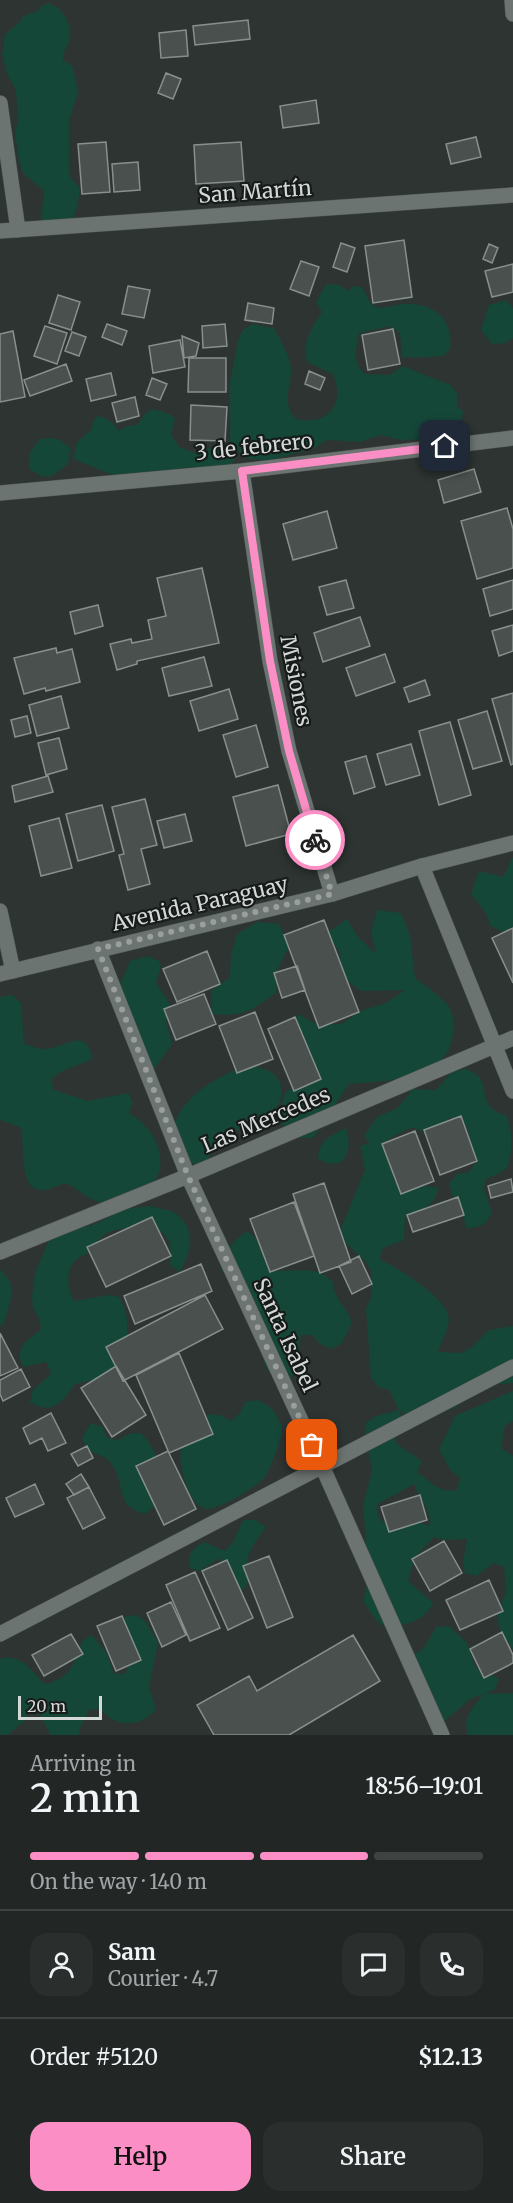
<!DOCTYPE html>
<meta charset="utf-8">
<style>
:root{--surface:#222725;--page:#2a2f2d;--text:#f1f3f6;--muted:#a2a5a7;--line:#3f4442;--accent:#fb8fc5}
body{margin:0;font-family:Merriweather,serif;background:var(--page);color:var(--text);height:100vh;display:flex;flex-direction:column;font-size:22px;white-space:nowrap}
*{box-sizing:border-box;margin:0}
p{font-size:20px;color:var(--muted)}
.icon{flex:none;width:33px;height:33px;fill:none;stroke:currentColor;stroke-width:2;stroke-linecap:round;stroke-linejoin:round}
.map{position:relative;height:1735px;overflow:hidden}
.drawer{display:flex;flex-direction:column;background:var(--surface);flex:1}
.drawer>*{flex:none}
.scale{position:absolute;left:18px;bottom:15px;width:84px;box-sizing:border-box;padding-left:6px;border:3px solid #d4d9d7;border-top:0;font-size:16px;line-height:21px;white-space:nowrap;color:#d4d9d7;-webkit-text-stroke:4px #171b19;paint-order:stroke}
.pin{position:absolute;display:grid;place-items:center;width:51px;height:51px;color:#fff;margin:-26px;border-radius:12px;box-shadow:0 3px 9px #0006}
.courier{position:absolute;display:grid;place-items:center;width:60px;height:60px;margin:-30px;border:4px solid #fb8fc5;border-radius:50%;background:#fff;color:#222;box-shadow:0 2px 8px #0007}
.head em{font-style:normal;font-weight:600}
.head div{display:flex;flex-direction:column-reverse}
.head{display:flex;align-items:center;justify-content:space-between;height:102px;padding:0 30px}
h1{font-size:39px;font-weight:600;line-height:45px}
.bar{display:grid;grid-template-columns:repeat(4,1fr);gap:9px 6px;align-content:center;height:72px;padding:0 30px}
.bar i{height:8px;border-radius:4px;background:var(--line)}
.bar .selected{background:var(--accent)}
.bar p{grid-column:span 4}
.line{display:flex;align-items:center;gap:15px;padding:0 30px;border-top:2px solid var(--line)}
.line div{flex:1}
.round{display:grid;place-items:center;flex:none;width:63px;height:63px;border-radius:18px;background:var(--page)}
.cta{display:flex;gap:12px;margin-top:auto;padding:12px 30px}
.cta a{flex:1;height:69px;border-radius:18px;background:var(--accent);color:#111;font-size:24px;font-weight:600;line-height:69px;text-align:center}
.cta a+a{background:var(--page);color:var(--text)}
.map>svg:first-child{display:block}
</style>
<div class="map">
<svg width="513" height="1735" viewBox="0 0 513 1735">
<rect width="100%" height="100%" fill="#2d3431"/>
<path fill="#154738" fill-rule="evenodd" d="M48 3C63 7 74 26 69 41 67 48 63 52 63 59L73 67 78 93 69 120V175L80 189C78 205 73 230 57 236L43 229 41 221 44 191 23 173 19 161 15 132 18 121 16 90 7 74 2 55 5 34 19 23 23 16 38 11 40 7Z
M326 284 340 285 347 291 354 286 361 287C368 293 367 305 378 307 385 309 394 305 401 304 432 301 454 318 450 349L443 356C428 357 416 358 402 357L400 333 390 326 359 333 355 355 359 368 365 374 390 375 402 366 451 385 457 393V406L463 411 462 418 452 431 428 439 401 440 380 435 360 442 327 440 313 449 270 460 249 459 230 445 229 386 238 341 242 331 252 324 274 328C280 340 290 355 291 369 291 388 281 403 296 419 327 426 346 405 333 374L307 362C302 340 311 330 322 312L316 302Z
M506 300 513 308V338L506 343 492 344 481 330 489 305Z
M153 409 172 415 175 419 171 435 179 447 198 454C210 444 220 446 234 454L235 459 230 466 201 471 195 467 136 477 127 473 113 475 73 459 77 442 91 430 93 422 98 415 113 423 119 431 126 426 137 425 146 413Z
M52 438 60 440 71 448 68 464 52 476 43 477 29 469V454L40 439Z
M513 857V929L511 931H500L490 925 486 913 471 894 479 871 503 877Z
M377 910 401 913 410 935 415 978C425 986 445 998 450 1009 455 1018 454 1031 452 1040 443 1081 383 1081 349 1084L313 1138H290L278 1116 285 1093 305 1079 288 1036 298 1014 318 1025 341 1024 363 1010 386 1003 405 990 361 991 342 977 340 953 327 933 347 919 359 938 376 954 371 932Z
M257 922 279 924 289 946 278 968 276 993C251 1011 243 1017 212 1014L211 991 230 977 231 955 237 934Z
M148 956 159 961 161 966 156 983 170 1004 166 1021 172 1044 155 1068H145L118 989 130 961Z
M12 995 21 1003 24 1044C30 1045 41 1050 47 1049 67 1047 85 1026 93 1059L60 1072 51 1079 54 1090 88 1101 128 1093 133 1103 129 1113C170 1137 174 1190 123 1200 117 1201 110 1204 104 1203 87 1201 79 1188 64 1183 12 1211 28 1150 20 1127L0 1120V997Z
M248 1065C255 1067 265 1068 271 1072 293 1088 277 1116 257 1124 247 1129 235 1130 224 1133L206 1162 194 1164 182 1160C180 1155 175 1148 174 1142 168 1102 217 1076 248 1065Z
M464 1069C498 1077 471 1108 506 1115 513 1129 513 1154 507 1168 502 1173 491 1176 485 1180L484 1190 492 1212C486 1225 480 1228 466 1228L461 1205 453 1196 449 1184 457 1174 469 1172 476 1162 467 1127 460 1119 448 1118 433 1136 412 1127 392 1137 383 1145 392 1157 393 1179 404 1191 427 1186 438 1188C435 1207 421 1210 405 1217L404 1240 383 1248 380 1259C398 1269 449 1298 449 1320 448 1331 441 1342 438 1352L461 1353 472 1347 489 1330 513 1326V1383C504 1384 493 1384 485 1386 472 1390 465 1402 454 1408 438 1416 416 1419 400 1411L402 1417 395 1441C403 1451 413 1453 422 1462L417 1472C433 1482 436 1493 457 1490L460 1478 450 1470 439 1449 455 1416 513 1391V1421L505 1426 501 1448 513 1456V1650L499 1627 497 1615 506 1592 504 1567 494 1563 476 1576 465 1573 463 1562 467 1539 445 1540 434 1537 415 1557 408 1580C416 1590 425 1594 433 1603 424 1622 405 1625 386 1628L376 1620 363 1601 369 1578 363 1506 372 1470 365 1435 366 1423 376 1416 399 1410 389 1390 378 1387 371 1378 366 1309 371 1297V1271L365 1261 338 1236 365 1170 360 1146 369 1143 364 1136 377 1117 399 1107 412 1089 436 1090 452 1072ZM414 1484C419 1499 431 1509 430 1526L408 1519 384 1523 377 1515 378 1504Z
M346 1128C350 1142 350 1150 342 1162L329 1164 318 1159C319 1140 330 1136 346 1128Z
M149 1206C157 1208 166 1209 173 1212 197 1225 192 1254 179 1272L170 1265C174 1233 161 1224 131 1228 121 1229 112 1229 104 1235 98 1239 94 1246 89 1252 86 1255 81 1256 77 1259 65 1269 67 1289 74 1301L108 1295 119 1297C134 1320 126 1349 121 1374L75 1384C63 1402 52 1416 30 1402L33 1390 51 1374 46 1362 23 1367 19 1356 23 1344 41 1329 39 1318 33 1308 32 1297 35 1273 49 1240 58 1232 93 1225 125 1209Z
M247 1231 256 1238 268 1269C291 1275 314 1262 333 1282 334 1299 347 1307 352 1323L341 1344 331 1349 320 1344 312 1335H301L297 1369 290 1379C247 1380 272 1331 256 1305 248 1292 233 1281 222 1271 222 1251 232 1243 247 1231Z
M0 1270C19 1285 10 1302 4 1323L0 1326Z
M257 1400C270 1405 276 1410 280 1424L282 1423C283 1436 273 1463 266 1475 260 1486 220 1509 207 1509 189 1508 176 1461 182 1446 187 1435 200 1423 208 1414L220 1415 231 1421 240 1413 245 1402Z
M91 1423 103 1427 106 1437 118 1440 129 1434 141 1433C165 1458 158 1475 154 1507L145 1514C112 1506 128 1481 109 1461 104 1456 93 1453 87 1450L82 1438Z
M243 1520H256L266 1527C260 1536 250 1548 248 1557 244 1577 258 1582 234 1595L227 1566 219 1558 200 1571 190 1568C188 1553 191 1550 204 1542L225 1551 233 1542Z
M136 1615 146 1622 158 1642 149 1687 156 1709C142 1728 114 1728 101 1709L89 1710 79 1730 80 1735H51L39 1714 29 1707 27 1719 8 1735H0V1659C22 1653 31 1671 45 1684 69 1679 76 1663 82 1641L92 1635 106 1652 114 1674H125L130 1663 124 1617Z
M449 1626 467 1643 475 1666 483 1674 489 1673 499 1679 495 1689 486 1694 513 1693V1735H468C462 1715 473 1709 483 1694 463 1698 457 1717 438 1723 422 1699 399 1685 414 1655L424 1648 436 1627Z"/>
<path fill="#49504d" stroke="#88908d" stroke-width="1.5" d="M248 20 250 39 195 45 193 26Z
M186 30 188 56 161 58 159 33Z
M166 73 181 79 173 99 158 93Z
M316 100 319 123 283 128 280 106Z
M476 137 481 157 451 164 446 144Z
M106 142 110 192 82 194 78 144Z
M241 142 244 181 196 184 194 145Z
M138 162 140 190 114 192 112 164Z
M404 240 412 297 373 303 365 246Z
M341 243 355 248 347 272 333 267Z
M489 244 498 248 492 263 483 259Z
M301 261 319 267 309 296 290 289Z
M513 264V292L492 297 485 271Z
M128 286 150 290 144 318 122 314Z
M58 295 80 302 71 330 49 323Z
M248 303 274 308 272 324 245 320Z
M107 324 127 331 122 345 102 337Z
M225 324 227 346 203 348 202 326Z
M45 326 67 333 57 364 34 356Z
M393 329 400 364 368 370 362 335Z
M13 331 25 397 0 402V334Z
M72 332 86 337 79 356 65 351Z
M182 336 199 343 196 356 184 358Z
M180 340 185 367 153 373 149 346Z
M189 358H226V392H188Z
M66 364 72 381 30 396 24 380Z
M309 371 325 378 320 390 305 384Z
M111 373 116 395 91 401 86 379Z
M152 378 167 384 160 400 146 395Z
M135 397 139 416 117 422 112 403Z
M191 405 227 407 225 441 190 440Z
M474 469 481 492 444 503 438 480Z
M507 508 513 529V568L477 579 461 521Z
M327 511 337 548 293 560 283 524Z
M202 568 219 643 137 661V664L117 670 110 644 131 639 132 643 152 639 148 620 166 616 157 578Z
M346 580 354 608 327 615 319 587Z
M513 580V609L490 616 483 589Z
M98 605 103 626 75 634 70 612Z
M360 617 370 646 323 662 314 633Z
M513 625V651L499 656 492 631Z
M56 648 57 653 72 649 80 682 46 691 45 688 24 694 14 658Z
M385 654 395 682 356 696 346 668Z
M204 657 212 686 169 696 162 668Z
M425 680 430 695 409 702 404 688Z
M229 689 238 719 199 731 190 701Z
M513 693V764L511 765 492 699Z
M61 696 69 728 37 736 29 705Z
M487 711 502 761 473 769 458 720Z
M27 716 31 733 15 737 11 720Z
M450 722 471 795 439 805 419 731Z
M256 725 268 767 236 777 223 735Z
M59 738 67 769 46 775 38 743Z
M411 744 420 775 386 785 377 754Z
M366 756 375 787 354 794 345 762Z
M48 776 53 792 15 802 12 786Z
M278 785 291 834 246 846 233 797Z
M145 799 157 845 141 849 150 884 128 890 119 855 124 854 112 807Z
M102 805 114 851 78 861 66 814Z
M185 814 192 841 164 848 157 821Z
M59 818 72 868 41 876 29 826Z
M324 920 359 1012 319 1028 284 935Z
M513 928V983L492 938Z
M207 951 220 984 177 1002 163 969Z
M297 966 305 990 282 998 274 973Z
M204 994 216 1024 176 1040 164 1009Z
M255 1012 273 1059 237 1073 219 1026Z
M295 1017 321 1079 294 1091 268 1029Z
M461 1116 477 1161 440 1175 424 1130Z
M415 1131 434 1181 401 1194 382 1144Z
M511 1179 513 1192 491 1198 488 1186Z
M324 1183 351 1262 320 1273 293 1194Z
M458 1197 464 1215 413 1232 407 1215Z
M294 1202 314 1256 270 1272 250 1219Z
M152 1217 171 1256 106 1287 87 1247Z
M359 1256 372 1284 352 1294 339 1266Z
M201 1264 212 1291 135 1324 124 1296Z
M205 1295 223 1329 123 1381 106 1347Z
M0 1333 18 1368 0 1376Z
M179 1353 213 1434 169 1453 136 1375Z
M116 1366 146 1415 112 1437 81 1388Z
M21 1369 30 1387 3 1401 0 1394V1380Z
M51 1413 66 1443 48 1451 42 1438 30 1444 23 1428Z
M87 1446 93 1458 78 1466 71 1454Z
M168 1451 196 1509 164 1525 136 1466Z
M81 1474 89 1487 74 1495 66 1484Z
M35 1484 44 1504 15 1517 6 1498Z
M89 1487 105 1518 83 1529 67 1498Z
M420 1495 427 1520 389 1532 381 1507Z
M444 1541 462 1573 430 1591 412 1559Z
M269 1556 293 1617 267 1628 243 1566Z
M227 1560 253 1618 228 1630 202 1571Z
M195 1572 220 1628 190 1641 166 1585Z
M489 1580 503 1611 460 1630 446 1600Z
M171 1602 186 1635 162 1647 147 1613Z
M122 1616 141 1660 116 1671 97 1626Z
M502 1632 513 1655V1663L484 1678 470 1649Z
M71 1634 83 1654 44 1676 32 1655Z
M353 1635 380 1681 289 1735H214L197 1705 249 1676 257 1691Z"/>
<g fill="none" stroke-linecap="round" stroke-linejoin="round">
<defs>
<path id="minor" d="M512 0 513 14
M0 103 18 230
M0 231 513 195
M242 471 270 661 289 751 332 894
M0 493 242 471 513 438
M422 866 513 1091
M0 911 13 971
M98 949 188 1176 322 1466 442 1735
M0 1252 188 1176 513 1038
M0 1634 513 1367"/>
<path id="tertiary" d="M0 974 332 894 422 866 513 843"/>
</defs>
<use href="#minor" stroke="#4a504e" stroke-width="16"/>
<use href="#tertiary" stroke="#4a504e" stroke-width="16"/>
<use href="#minor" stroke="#6c7471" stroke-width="15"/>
<use href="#tertiary" stroke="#6c7471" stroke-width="15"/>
</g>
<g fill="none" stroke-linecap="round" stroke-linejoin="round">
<path stroke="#9a9f9d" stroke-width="6" stroke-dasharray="0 10.8" d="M312 1445 188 1176 98 949 332 894 315 840"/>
<path stroke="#fb8fc5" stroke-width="8" d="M315 840 289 751 270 661 242 471 445 446"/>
</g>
<g text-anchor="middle" stroke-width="4.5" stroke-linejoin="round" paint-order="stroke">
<g font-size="21" fill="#d4d9d7" stroke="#171b19">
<text transform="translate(255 192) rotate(-4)" y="7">San Martín</text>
<text transform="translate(254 447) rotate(-6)" y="7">3 de febrero</text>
<text transform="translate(296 681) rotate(79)" y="7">Misiones</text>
<text transform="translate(200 904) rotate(-13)" y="7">Avenida Paraguay</text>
<text transform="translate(266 1120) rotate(-23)" y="7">Las Mercedes</text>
<text transform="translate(285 1335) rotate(65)" y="7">Santa Isabel</text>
</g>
</g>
</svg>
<div class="scale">20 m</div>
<div class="pin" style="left:312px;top:1445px;background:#ea580c"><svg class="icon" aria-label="bag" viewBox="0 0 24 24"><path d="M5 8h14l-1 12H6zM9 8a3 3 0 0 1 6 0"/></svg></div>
<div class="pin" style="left:445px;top:446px;background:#1f2937"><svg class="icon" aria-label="home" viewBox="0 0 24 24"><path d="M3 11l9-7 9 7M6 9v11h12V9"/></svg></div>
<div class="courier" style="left:315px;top:840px"><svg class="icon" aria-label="bike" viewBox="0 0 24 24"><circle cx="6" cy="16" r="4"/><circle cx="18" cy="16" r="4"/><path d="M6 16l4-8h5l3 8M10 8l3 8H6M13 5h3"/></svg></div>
</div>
<section class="drawer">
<div class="head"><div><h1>2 min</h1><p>Arriving in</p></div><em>18:56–19:01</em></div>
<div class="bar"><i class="selected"></i><i class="selected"></i><i class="selected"></i><i></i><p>On the way · 140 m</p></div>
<div class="line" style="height:108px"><a class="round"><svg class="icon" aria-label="person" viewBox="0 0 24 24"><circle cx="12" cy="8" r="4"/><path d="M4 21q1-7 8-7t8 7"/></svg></a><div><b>Sam</b><p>Courier · 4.7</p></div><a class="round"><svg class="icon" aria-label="chat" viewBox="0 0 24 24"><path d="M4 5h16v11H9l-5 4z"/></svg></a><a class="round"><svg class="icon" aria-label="phone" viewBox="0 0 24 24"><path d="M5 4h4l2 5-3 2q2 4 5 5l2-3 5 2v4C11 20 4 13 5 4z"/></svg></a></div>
<div class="line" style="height:78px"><div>Order #5120</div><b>$12.13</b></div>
<div class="cta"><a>Help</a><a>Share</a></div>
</section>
